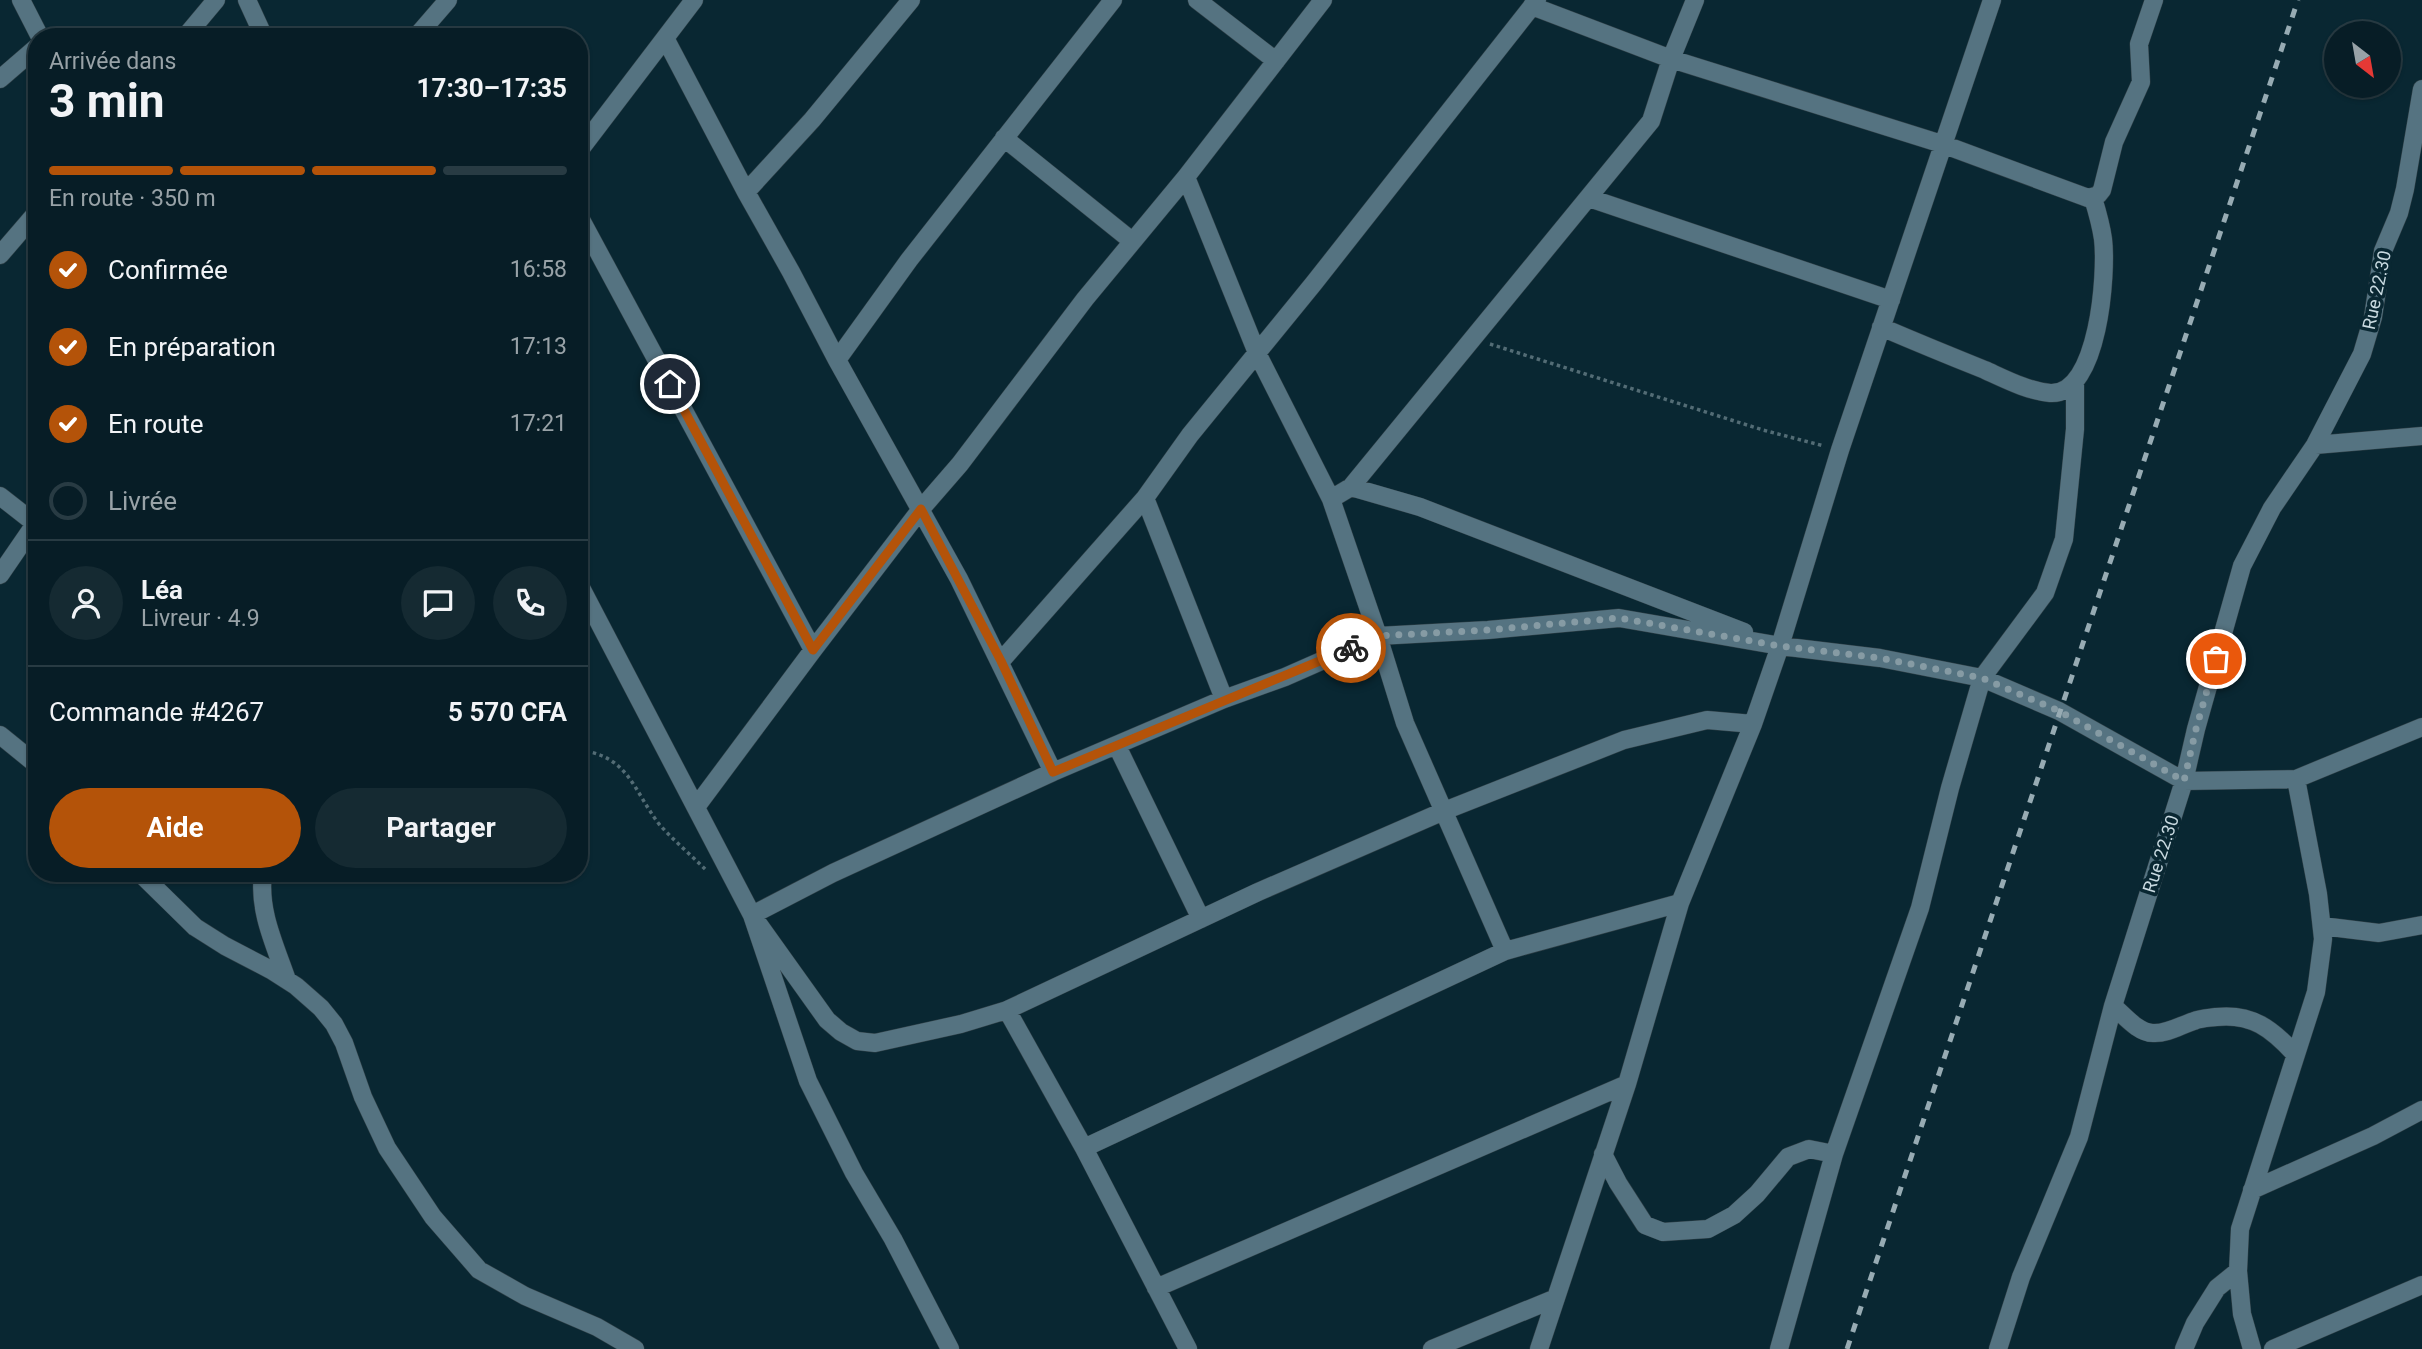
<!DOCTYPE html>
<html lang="fr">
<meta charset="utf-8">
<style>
:root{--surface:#071d26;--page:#152a32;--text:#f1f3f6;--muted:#98a2a7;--line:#283b43;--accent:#b45309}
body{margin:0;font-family:Roboto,sans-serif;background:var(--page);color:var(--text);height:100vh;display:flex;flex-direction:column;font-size:26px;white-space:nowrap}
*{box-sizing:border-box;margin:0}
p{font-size:23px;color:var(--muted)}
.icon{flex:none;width:38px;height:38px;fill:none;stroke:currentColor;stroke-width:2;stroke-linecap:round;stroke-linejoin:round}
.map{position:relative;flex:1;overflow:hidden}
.drawer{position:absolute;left:28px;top:28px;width:560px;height:854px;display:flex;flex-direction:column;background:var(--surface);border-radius:28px;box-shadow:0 2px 5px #0004,0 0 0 2px var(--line)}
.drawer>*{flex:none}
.needle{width:46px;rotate:149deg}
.buttons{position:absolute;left:2324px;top:21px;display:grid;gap:14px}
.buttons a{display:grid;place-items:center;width:77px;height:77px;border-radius:50%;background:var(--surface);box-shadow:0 2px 5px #0004,0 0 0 2px var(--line);font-size:35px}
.pin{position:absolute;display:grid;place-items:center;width:60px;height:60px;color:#fff;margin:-30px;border:4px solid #fff;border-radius:50%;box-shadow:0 2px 7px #0007}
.courier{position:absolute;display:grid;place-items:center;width:70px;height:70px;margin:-35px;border:5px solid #b45309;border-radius:50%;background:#fff;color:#222;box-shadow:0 2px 9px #0007}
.overview em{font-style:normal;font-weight:700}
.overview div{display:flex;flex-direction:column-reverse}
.overview{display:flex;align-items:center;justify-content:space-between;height:119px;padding:0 21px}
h1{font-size:46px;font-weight:700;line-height:52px}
.bar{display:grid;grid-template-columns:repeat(4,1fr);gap:10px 7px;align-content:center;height:84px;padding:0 21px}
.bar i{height:9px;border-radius:5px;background:var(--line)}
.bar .on{background:var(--accent)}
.bar p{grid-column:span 4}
.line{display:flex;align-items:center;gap:18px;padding:0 21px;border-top:2px solid var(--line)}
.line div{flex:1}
.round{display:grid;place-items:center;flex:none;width:74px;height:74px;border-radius:37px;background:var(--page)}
ol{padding:0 21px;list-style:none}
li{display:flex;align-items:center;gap:21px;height:77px}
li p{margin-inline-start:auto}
li .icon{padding:7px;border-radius:50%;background:var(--accent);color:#fff;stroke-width:4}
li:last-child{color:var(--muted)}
li i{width:38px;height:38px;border:4px solid var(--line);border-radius:50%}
.cta{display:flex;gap:14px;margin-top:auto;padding:14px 21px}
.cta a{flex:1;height:80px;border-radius:42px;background:var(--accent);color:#fff;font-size:28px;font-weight:700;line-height:80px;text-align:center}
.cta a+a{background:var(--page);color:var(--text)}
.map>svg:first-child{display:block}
</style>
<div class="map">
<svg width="2422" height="1349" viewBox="0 0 2422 1349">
<rect width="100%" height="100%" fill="#092732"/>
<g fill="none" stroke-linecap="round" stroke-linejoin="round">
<defs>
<path id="street" d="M21 0 40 37
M247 0 264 37
M1197 0 1276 61
M1532 6 1671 59 1942 144 2088 198 2098 195 2102 190 2114 142 2141 82 2139 44 2154 0
M185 37 216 0
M416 37 448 0
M665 38 746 192 791 272 837 360 959 579 1053 772
M0 79 37 47
M1004 138 1132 241
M579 151 694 0
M1186 177 1257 353 1331 499 1378 636 1405 723 1505 951
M746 192 812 120 911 0
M1589 198 1891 300
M579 216 813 650
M0 255 37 212
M1881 327C1916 342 1950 356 1985 370 2005 379 2028 391 2050 393 2099 396 2107 272 2103 239 2101 225 2097 211 2093 198
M837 360 909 260 1113 0
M2315 445 2422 436
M1351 487 1420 507 1744 632
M0 496 37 525
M1145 498 1224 699
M1331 499 1351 487 1651 121 1671 59 1695 0
M0 575 37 521
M579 584 752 915 827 1020 841 1032 857 1041 875 1043 961 1024 1007 1010 1258 892 1444 811 1624 740 1707 720 1753 724
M1001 661 1145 498 1190 435 1314 283 1537 0
M0 735 37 765
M1117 746 1201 919
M696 807 813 650 921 509 960 464 1085 299 1186 177 1323 0
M140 873 195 927 225 946 271 970 296 986 321 1008 334 1024 344 1043 363 1097 387 1148 433 1217 479 1270 525 1296 597 1327 635 1349
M263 873C258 911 275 945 287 980
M2322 926 2379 933 2422 925
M2113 1006C2124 1015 2138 1033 2153 1033 2167 1034 2181 1025 2194 1021 2201 1018 2209 1018 2216 1017 2252 1013 2272 1029 2295 1054
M1007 1010 1084 1148 1188 1349
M1084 1148 1505 951 1680 903
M1603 1154 1618 1183 1645 1225 1663 1232 1708 1229 1734 1215 1757 1194 1788 1157 1809 1149 1834 1154
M2252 1190 2373 1136 2422 1110
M1156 1288 1627 1084
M950 1349 893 1239 854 1173 808 1081 752 915 833 873 1053 772 1224 699 1285 677 1378 636 1488 630 1619 618 1780 646 1880 658 1982 678 2059 711 2184 781 2296 779 2422 727
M1432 1349 1556 1298
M1539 1349 1627 1084 1680 903 1753 724 1780 646 1840 450 1992 0
M1779 1349 1834 1154 1920 908 1950 788 1982 678 2045 593 2064 539 2075 429V383
M1998 1349 2021 1277 2079 1137 2113 1006 2184 781 2196 729 2242 566 2272 508 2315 445 2362 354 2373 317 2383 251 2399 213 2405 189 2422 89
M2184 1349 2195 1323 2217 1288 2238 1271
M2252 1349 2242 1314 2238 1271 2240 1229 2316 992 2323 939 2318 894 2296 779
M2273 1349 2422 1285"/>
</defs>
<use href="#street" stroke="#304047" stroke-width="19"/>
<path stroke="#536c75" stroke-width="3.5" stroke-dasharray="3.5 3.5" stroke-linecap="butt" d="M1490 344 1763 430 1824 446
M579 750C629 756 633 790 659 824 673 840 691 855 706 870"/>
<use href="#street" stroke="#557381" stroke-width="18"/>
<path stroke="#97abb3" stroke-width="5" stroke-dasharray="9 9" stroke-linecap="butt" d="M1847 1349 2298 0"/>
</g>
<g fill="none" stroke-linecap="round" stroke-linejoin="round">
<path stroke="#869ba4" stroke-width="7" stroke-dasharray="0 12.6" d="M1351 648 1378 636 1488 630 1619 618 1780 646 1880 658 1982 678 2059 711 2184 781 2196 729 2216 659"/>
<path stroke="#b45309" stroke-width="9" d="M670 384 813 650 921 509 1001 661 1053 772 1351 648"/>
</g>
<g text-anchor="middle" stroke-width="7" stroke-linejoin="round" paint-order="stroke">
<g font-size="18" fill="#c9dae1" stroke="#092732">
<text transform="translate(2377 290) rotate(-78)" y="6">Rue 22.30</text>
<text transform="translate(2161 854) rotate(-72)" y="6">Rue 22.30</text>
</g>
</g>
</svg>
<div class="buttons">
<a><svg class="needle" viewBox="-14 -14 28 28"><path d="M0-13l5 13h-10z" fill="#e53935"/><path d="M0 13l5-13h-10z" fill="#98a2a7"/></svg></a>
</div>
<div class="pin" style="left:2216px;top:659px;background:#ea580c"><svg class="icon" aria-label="bag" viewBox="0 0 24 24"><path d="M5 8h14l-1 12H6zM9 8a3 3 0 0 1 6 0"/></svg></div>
<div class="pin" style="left:670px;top:384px;background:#1f2937"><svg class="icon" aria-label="home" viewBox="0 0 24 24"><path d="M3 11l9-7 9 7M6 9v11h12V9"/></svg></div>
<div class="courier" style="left:1351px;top:648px"><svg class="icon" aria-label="bike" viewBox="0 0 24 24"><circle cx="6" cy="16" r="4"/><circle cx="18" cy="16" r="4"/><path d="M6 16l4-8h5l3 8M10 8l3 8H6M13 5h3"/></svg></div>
<section class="drawer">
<div class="overview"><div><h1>3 min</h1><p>Arrivée dans</p></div><em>17:30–17:35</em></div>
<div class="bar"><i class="on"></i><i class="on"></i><i class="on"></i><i></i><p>En route · 350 m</p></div>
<ol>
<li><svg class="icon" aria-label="check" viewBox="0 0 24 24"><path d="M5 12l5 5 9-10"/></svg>Confirmée<p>16:58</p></li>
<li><svg class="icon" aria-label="check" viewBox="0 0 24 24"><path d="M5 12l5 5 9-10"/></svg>En préparation<p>17:13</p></li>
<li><svg class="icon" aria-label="check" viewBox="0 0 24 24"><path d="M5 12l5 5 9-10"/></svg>En route<p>17:21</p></li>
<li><i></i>Livrée</li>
</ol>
<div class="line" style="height:126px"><a class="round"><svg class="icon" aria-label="person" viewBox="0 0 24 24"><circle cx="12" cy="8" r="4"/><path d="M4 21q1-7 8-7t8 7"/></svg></a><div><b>Léa</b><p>Livreur · 4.9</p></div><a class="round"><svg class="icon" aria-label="chat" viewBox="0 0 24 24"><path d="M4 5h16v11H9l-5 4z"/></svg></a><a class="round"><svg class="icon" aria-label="phone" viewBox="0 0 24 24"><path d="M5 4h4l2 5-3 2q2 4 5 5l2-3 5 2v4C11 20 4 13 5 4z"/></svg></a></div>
<div class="line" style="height:91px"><div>Commande #4267</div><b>5 570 CFA</b></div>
<div class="cta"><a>Aide</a><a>Partager</a></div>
</section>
</div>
